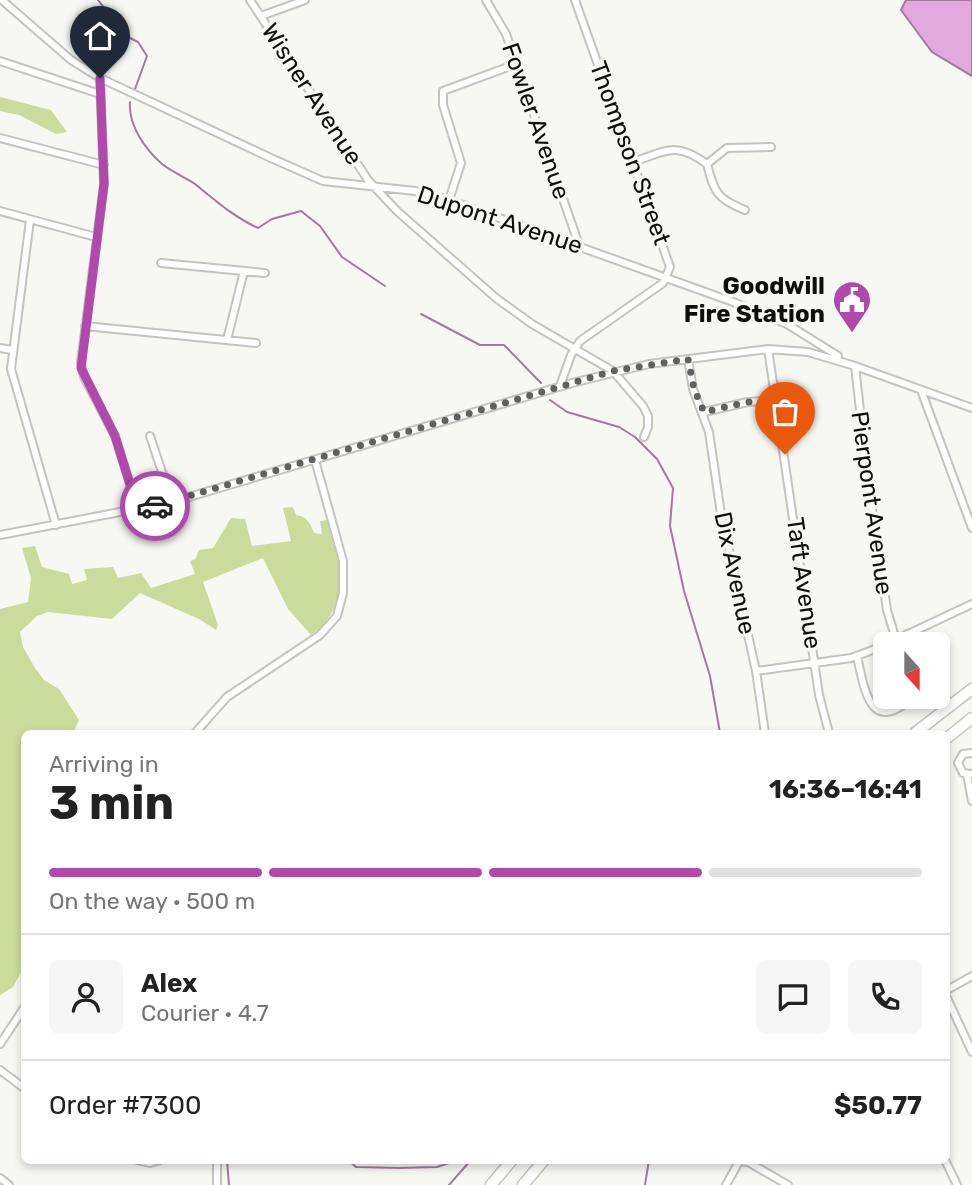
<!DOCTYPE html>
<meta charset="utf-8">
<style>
:root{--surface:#fff;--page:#f6f6f6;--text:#222;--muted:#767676;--line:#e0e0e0;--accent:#b149ac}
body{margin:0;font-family:Rubik,sans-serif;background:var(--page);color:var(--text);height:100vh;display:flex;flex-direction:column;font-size:26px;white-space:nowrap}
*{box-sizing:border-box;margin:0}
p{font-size:23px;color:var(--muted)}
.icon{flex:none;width:38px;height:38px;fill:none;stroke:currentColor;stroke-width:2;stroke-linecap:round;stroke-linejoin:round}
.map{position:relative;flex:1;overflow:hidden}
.sheet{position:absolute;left:21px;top:730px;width:929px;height:434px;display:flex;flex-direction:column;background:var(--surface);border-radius:10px;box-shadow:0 4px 10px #0003}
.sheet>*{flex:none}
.needle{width:46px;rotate:159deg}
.fabs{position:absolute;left:873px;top:632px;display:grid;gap:14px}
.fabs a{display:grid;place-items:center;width:77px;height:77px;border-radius:10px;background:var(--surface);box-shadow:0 4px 10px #0003;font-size:35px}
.pin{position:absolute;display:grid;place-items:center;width:60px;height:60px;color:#fff;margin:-72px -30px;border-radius:50% 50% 50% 0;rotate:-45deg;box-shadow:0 0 7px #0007}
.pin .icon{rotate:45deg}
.courier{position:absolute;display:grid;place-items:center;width:70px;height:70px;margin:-35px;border:5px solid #b149ac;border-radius:50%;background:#fff;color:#222;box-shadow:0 2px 9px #0007}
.headline em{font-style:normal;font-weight:700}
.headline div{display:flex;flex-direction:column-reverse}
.headline{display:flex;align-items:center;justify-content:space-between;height:119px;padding:0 28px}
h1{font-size:46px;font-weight:700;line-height:52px}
.bar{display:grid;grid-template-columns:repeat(4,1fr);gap:10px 7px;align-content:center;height:84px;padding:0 28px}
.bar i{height:9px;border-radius:5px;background:var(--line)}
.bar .on{background:var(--accent)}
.bar p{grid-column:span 4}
.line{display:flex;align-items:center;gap:18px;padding:0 28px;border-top:2px solid var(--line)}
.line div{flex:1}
.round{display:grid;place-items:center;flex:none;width:74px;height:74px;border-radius:10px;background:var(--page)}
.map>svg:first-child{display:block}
</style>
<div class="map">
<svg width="972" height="1185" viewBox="0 0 972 1185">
<rect width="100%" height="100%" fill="#f7f8f3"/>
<path fill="#cbdb9b" d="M0 97 51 110 67 132 56 134 19 115 0 111Z
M293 507 296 515C307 516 310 523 314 533L322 534 320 521 329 520C340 561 351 608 311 635L288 609 263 558 203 582 218 625 216 630 199 619 140 593 112 619 48 612 37 616 20 632 23 647 35 668 44 680 59 689 79 720 73 733H24V967L13 987 0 995V609L28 602 31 578 22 548 35 546 42 567 69 574 72 584 87 580 84 569 113 567 118 578 141 573 151 588 195 574 190 561 195 559 199 550 213 548 231 518 245 519 252 546 291 541 283 508Z"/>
<path fill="#e3a8dd" stroke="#a37a9f" stroke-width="2" d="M906 0H972V76L932 52 901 10Z"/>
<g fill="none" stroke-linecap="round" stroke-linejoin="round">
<path stroke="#a37a9f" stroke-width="2" d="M98 0 126 36 138 42 147 56 135 89
M130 102C128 125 145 149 162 164 172 172 185 177 195 184 216 201 234 217 258 228L272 219 301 211 320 226 342 257 385 286
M421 314 480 345H504L541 383
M550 400 567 412 619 427 635 437 657 459 673 488 670 526 684 591 710 676 720 733
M227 1160 229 1185
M348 1160 356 1167 399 1168 437 1167 458 1160
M449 1185 471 1160
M645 1185 649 1160"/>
<defs>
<path id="minor" d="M2 0 71 60 100 78 273 159 323 181 415 191 449 200 736 303 787 324 838 356
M250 0 368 180 397 211 496 298 532 324 613 371 643 406 648 416V427L644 437
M486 0 506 34 579 245
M261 16 305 0
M0 61 100 94
M100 78 104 184 81 362 84 377 115 436 138 510
M0 138 104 165
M633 162C667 151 675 141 707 164 714 192 717 199 745 210
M707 164 727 148 771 147
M449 200 461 163 443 105V91L516 64
M0 211 96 237
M30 220 11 369 56 525
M161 263 265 273
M85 326 256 343
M227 340 244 271
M0 348 12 350
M768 349 819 695 829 733
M688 359 693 389 709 432 721 514 756 671 765 733
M855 366 869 490 887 610 896 640
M560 386 571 355 580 341 663 283 670 267 575 0
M921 390 972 528
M704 412 748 402 777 400
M150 436 172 502
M0 535 172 502 572 383 649 364 768 349 808 352 855 366 972 408
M907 634 911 644
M887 644 972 604
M857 656C865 693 871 736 914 696
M756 671 851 658 886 645
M195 733 227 697 320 635 337 616 343 593V561L315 460
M972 753 963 754 958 763 963 773 972 774
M967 774 972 801
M947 990 972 976
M947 998 972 1052
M0 1044 24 1008
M0 1070 24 1088
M137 1160 150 1163 160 1160
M945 1160 957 1185
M740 1161 748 1162 788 1185
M0 1178 9 1185
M217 1185V1160
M726 1185 740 1160"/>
<path id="highway" d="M915 733 972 689
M947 738 972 718
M491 1185 512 1160
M523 1185 544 1160"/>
</defs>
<use href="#minor" stroke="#c3c4c0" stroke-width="10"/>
<use href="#highway" stroke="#c3c4c0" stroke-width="13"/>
<use href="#minor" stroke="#fff" stroke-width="6"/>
<use href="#highway" stroke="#fff" stroke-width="10"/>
</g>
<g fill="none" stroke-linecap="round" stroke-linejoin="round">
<path stroke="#60605e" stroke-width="7" stroke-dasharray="0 12.6" d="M155 506 613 371 688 359 694 389 704 412 748 402 777 400 785 454"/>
<path stroke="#b149ac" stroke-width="9" d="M100 78 104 184 81 368 115 436 138 510 155 506"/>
</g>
<defs>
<symbol id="civic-pin" viewBox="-11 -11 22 30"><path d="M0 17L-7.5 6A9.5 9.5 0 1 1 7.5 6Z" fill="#b149ac" stroke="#f7f8f3"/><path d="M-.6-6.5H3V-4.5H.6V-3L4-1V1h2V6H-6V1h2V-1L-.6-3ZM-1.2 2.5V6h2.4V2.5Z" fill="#fff"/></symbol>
</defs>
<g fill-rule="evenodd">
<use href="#civic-pin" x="830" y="278" width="44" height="60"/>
</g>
<g text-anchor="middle" stroke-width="7" stroke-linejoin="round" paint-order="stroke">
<g font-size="24" fill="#0e0e0d" stroke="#f7f8f3">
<text transform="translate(312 94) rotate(57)" y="8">Wisner Avenue</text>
<text transform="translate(536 121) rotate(71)" y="8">Fowler Avenue</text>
<text transform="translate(630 153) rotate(70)" y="8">Thompson Street</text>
<text transform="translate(500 220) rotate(18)" y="8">Dupont Avenue</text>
<text transform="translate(872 503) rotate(82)" y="8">Pierpont Avenue</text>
<text transform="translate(735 573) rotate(78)" y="8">Dix Avenue</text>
<text transform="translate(804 583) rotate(82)" y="8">Taft Avenue</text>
</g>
<g font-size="24" font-weight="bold" fill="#0e0e0d" stroke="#f7f8f3" text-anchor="end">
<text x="825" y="294">Goodwill<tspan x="825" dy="28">Fire Station</tspan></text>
</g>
</g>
</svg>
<div class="fabs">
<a><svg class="needle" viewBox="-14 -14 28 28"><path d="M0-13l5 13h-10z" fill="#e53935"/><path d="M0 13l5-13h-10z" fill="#767676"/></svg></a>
</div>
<div class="pin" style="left:785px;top:454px;background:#ea580c"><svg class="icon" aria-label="bag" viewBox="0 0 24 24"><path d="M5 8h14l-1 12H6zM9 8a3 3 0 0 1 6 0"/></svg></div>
<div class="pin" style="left:100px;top:78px;background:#1f2937"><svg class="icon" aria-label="home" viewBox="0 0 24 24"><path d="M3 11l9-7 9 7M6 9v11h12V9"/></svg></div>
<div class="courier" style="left:155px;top:506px"><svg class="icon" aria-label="car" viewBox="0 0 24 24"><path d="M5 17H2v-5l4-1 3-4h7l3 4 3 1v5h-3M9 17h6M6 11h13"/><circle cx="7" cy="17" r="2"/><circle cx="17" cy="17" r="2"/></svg></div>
<section class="sheet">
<div class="headline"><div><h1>3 min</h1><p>Arriving in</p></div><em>16:36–16:41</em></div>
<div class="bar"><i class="on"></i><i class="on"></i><i class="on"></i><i></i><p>On the way · 500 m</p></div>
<div class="line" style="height:126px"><a class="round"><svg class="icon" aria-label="person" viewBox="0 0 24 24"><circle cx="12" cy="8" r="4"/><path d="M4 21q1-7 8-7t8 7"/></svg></a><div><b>Alex</b><p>Courier · 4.7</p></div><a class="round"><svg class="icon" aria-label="chat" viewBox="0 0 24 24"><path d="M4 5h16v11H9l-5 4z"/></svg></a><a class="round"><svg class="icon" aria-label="phone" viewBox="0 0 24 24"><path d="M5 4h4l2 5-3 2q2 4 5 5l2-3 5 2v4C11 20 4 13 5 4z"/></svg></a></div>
<div class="line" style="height:91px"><div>Order #7300</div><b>$50.77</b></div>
</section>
</div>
